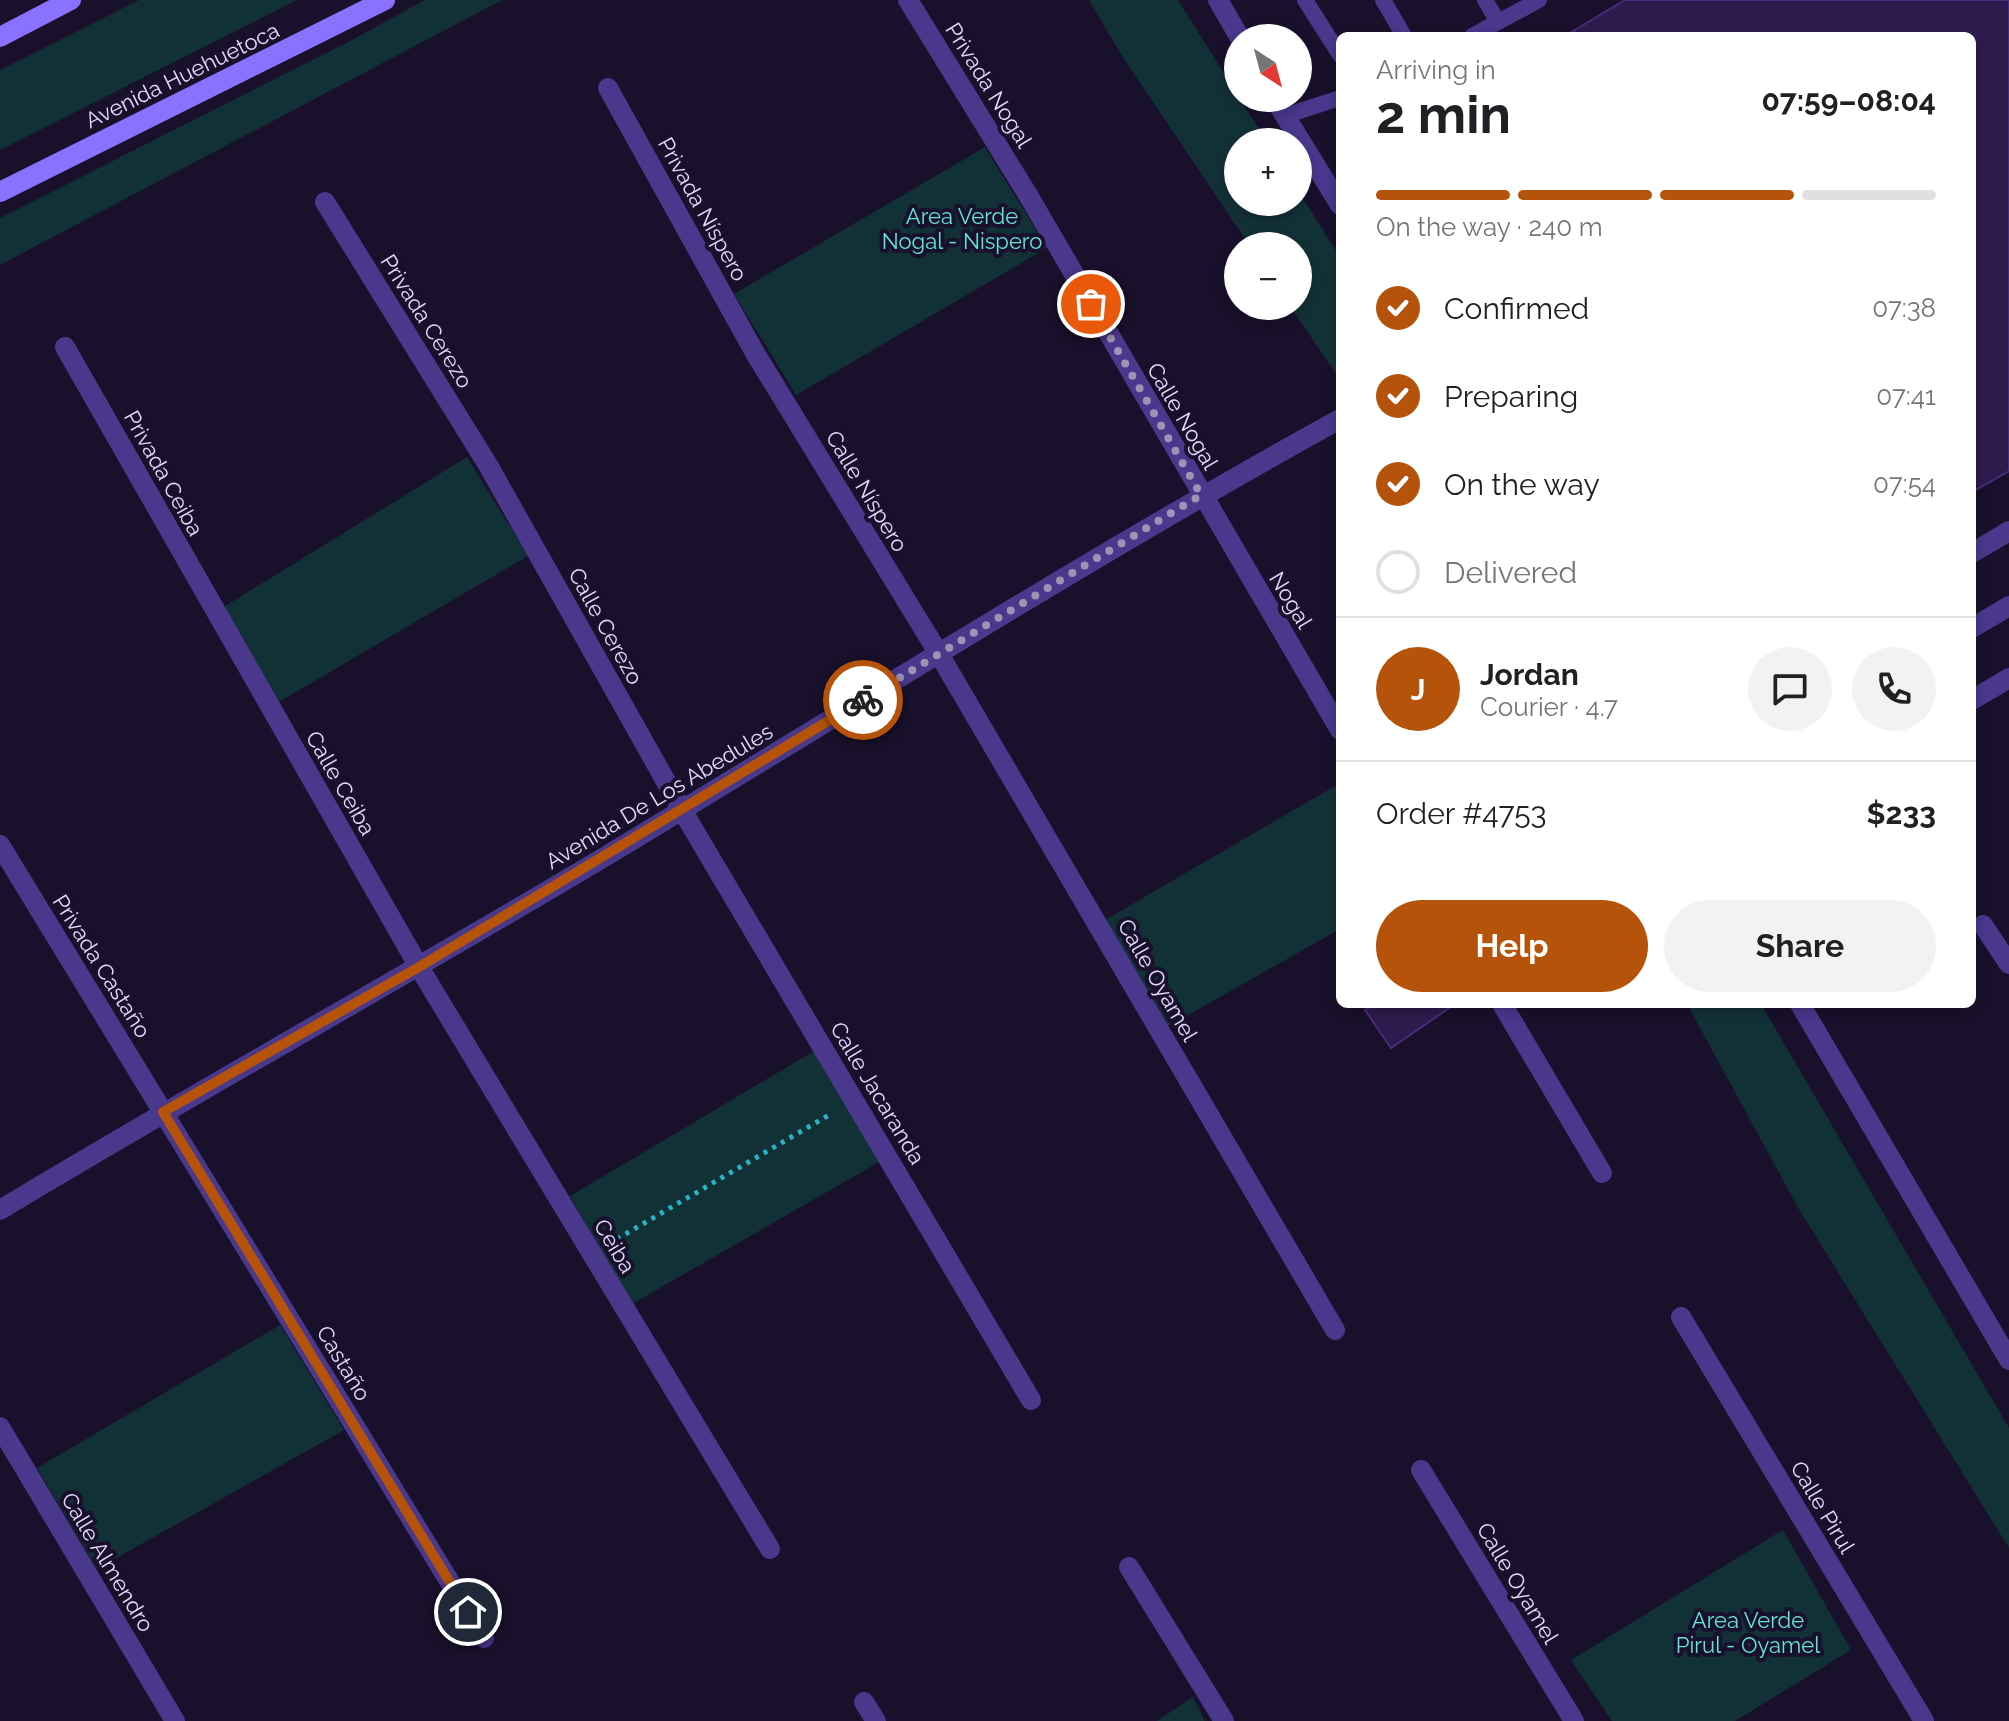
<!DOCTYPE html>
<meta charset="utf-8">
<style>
:root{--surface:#fff;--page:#f2f2f2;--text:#202124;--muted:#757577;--line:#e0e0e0;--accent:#b45309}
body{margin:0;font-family:Raleway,sans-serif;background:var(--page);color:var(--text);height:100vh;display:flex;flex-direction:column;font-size:30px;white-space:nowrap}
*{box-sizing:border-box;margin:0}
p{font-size:26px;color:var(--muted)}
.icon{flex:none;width:44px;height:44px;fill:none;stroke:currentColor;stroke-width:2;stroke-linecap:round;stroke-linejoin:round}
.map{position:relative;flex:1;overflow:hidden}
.drawer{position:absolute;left:1336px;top:32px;width:640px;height:976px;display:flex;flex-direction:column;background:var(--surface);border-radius:12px;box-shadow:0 4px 12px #0003}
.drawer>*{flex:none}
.needle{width:52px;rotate:144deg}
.buttons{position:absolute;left:1224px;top:24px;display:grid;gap:16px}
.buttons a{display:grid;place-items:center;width:88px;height:88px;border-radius:50%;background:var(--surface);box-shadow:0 4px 12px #0003;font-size:40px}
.pin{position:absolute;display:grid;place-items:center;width:68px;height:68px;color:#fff;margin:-34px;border:4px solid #fff;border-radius:50%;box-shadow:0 2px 8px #0007}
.courier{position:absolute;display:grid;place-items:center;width:80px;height:80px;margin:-40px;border:6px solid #b45309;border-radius:50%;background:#fff;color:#222;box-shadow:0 2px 10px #0007}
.overview em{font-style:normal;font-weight:700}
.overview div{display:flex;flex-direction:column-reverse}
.overview{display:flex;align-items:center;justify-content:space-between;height:136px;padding:0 40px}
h1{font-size:52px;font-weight:700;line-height:60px}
.bar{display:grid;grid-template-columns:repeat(4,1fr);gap:12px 8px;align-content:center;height:96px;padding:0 40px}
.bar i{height:10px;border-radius:6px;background:var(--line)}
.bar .on{background:var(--accent)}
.bar p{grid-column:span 4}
.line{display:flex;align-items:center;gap:20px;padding:0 40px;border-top:2px solid var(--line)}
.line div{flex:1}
.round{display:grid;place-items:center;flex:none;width:84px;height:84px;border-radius:42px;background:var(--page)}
ol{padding:0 40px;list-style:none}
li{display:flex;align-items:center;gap:24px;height:88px}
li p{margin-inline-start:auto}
li .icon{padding:8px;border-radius:50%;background:var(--accent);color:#fff;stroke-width:4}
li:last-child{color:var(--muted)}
li i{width:44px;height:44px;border:4px solid var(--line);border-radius:50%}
.button{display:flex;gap:16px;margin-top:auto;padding:16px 40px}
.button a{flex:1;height:92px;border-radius:48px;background:var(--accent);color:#fff;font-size:32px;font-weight:700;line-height:92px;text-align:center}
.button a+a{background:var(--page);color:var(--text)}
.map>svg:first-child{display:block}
</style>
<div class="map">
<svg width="2009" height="1721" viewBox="0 0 2009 1721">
<rect width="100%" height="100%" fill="#19102b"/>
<path fill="#123136" d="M139 0H297L0 150V70Z
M425 0H502L0 265V218L350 41Z
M1089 0H1178L1267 142H1238V202H1298V191L1340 257V380L1290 306H1298V246H1250L1120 53Z
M985 147 1047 248 796 395 734 294Z
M467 457 528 556 277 703 222 608Z
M1340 783V929L1169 1026 1105 920Z
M1687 1004H1761L2009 1428V1548L1797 1206Z
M814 1051 881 1161 632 1304 570 1196Z
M280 1325 344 1430 97 1569 37 1468Z
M1783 1530 1851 1650 1735 1721H1612L1571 1660Z
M1193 1697 1205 1721H1157Z"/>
<path fill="#2d1b4d" stroke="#482b7a" stroke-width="2" d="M1625 0H2009V471L1972 492V36H1565Z
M1374 1004H1455L1391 1048 1365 1010Z"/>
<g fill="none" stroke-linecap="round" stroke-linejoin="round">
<path stroke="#2ab3c3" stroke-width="5" stroke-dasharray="4 6" stroke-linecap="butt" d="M617 1239 829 1115"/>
<path stroke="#49388c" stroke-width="16" d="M1305 0 1340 55
M1383 0 1404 36
M1485 0 1498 22
M1472 36 1539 0
M1284 116 1340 98"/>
<path stroke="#49388c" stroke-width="20" d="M908 0 1028 195 1340 730
M1218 0 1240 38
M608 88 755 353 939 654 1335 1330
M1274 98 1340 205
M325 202 488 465 682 810 1031 1400
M65 347 419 967 770 1549
M1972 553 2009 531
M1972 628 2009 606
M1972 700 2009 678
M0 845 484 1638
M1983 925 2009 964
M1502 1004 1602 1173
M1800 1004 2009 1360
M0 1210C199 1090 402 978 601 859 847 711 1089 557 1340 419
M1681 1317 1924 1721
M0 1427 175 1721
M1421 1470 1574 1721
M1129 1567 1224 1721
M864 1702 876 1721"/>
<path stroke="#8b71ff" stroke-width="20" d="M0 37 71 0
M0 192 385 0"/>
</g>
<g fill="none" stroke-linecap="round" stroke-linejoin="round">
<path stroke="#9d93b5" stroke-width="8" stroke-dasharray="0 14.4" d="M863 700 1201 495 1091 304"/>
<path stroke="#b45309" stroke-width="10" d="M468 1612 163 1112 419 967 863 700"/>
</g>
<g text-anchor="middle" stroke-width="8" stroke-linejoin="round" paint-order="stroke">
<g font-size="22" fill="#e4daff" stroke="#19102b">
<text transform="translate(182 75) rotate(-26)" y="8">Avenida Huehuetoca</text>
<text transform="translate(989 85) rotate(58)" y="8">Privada Nogal</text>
<text transform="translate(703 209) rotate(61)" y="8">Privada Níspero</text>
<text transform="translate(427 321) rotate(58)" y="8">Privada Cerezo</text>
<text transform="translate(1183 416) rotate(60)" y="8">Calle Nogal</text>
<text transform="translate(164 473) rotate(61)" y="8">Privada Ceiba</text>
<text transform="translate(867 491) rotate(59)" y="8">Calle Níspero</text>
<text transform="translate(1291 600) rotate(59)" y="8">Nogal</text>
<text transform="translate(606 626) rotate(61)" y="8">Calle Cerezo</text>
<text transform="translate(341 783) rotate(60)" y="8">Calle Ceiba</text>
<text transform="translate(659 796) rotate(-31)" y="8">Avenida De Los Abedules</text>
<text transform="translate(102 966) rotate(58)" y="8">Privada Castaño</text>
<text transform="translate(1158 980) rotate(60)" y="8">Calle Oyamel</text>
<text transform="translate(878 1093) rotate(59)" y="8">Calle Jacaranda</text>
<text transform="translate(615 1246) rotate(59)" y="8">Ceiba</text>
<text transform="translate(344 1363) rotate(59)" y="8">Castaño</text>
<text transform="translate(1823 1507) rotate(59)" y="8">Calle Pirul</text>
<text transform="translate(108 1562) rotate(59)" y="8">Calle Almendro</text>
<text transform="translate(1518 1583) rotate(59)" y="8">Calle Oyamel</text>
</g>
<g font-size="22" fill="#5ee6da" stroke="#19102b">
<text x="962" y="224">Area Verde<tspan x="962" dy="25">Nogal - Nispero</tspan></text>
<text x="1748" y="1628">Area Verde<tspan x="1748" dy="25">Pirul - Oyamel</tspan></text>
</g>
</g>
</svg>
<div class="buttons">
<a><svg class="needle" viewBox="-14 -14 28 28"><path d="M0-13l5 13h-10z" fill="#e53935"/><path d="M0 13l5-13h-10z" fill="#757577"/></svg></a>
<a>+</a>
<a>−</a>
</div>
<div class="pin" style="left:1091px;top:304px;background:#ea580c"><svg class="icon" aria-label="bag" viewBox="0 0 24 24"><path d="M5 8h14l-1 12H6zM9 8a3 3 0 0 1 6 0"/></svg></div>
<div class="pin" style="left:468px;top:1612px;background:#1f2937"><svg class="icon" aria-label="home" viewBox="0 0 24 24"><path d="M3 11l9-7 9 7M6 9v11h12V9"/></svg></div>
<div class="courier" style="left:863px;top:700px"><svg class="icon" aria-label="bike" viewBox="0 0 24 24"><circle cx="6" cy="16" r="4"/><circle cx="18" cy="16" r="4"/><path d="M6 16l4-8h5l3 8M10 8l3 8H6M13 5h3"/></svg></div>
<section class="drawer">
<div class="overview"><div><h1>2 min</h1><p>Arriving in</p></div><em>07:59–08:04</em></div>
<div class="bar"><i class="on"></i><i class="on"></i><i class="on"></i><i></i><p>On the way · 240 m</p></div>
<ol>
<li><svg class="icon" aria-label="check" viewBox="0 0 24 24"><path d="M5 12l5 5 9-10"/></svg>Confirmed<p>07:38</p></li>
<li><svg class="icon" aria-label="check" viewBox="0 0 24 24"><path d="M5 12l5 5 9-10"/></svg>Preparing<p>07:41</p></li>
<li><svg class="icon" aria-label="check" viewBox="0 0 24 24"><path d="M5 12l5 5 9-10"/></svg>On the way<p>07:54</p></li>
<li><i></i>Delivered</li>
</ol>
<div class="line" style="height:144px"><b class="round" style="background:var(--accent);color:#fff">J</b><div><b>Jordan</b><p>Courier · 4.7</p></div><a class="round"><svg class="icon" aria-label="chat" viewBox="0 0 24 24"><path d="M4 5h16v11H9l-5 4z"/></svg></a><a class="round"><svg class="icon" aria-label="phone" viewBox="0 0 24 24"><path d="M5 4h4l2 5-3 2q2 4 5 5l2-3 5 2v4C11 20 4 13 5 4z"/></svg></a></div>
<div class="line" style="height:104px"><div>Order #4753</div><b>$233</b></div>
<div class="button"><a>Help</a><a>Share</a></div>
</section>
</div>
